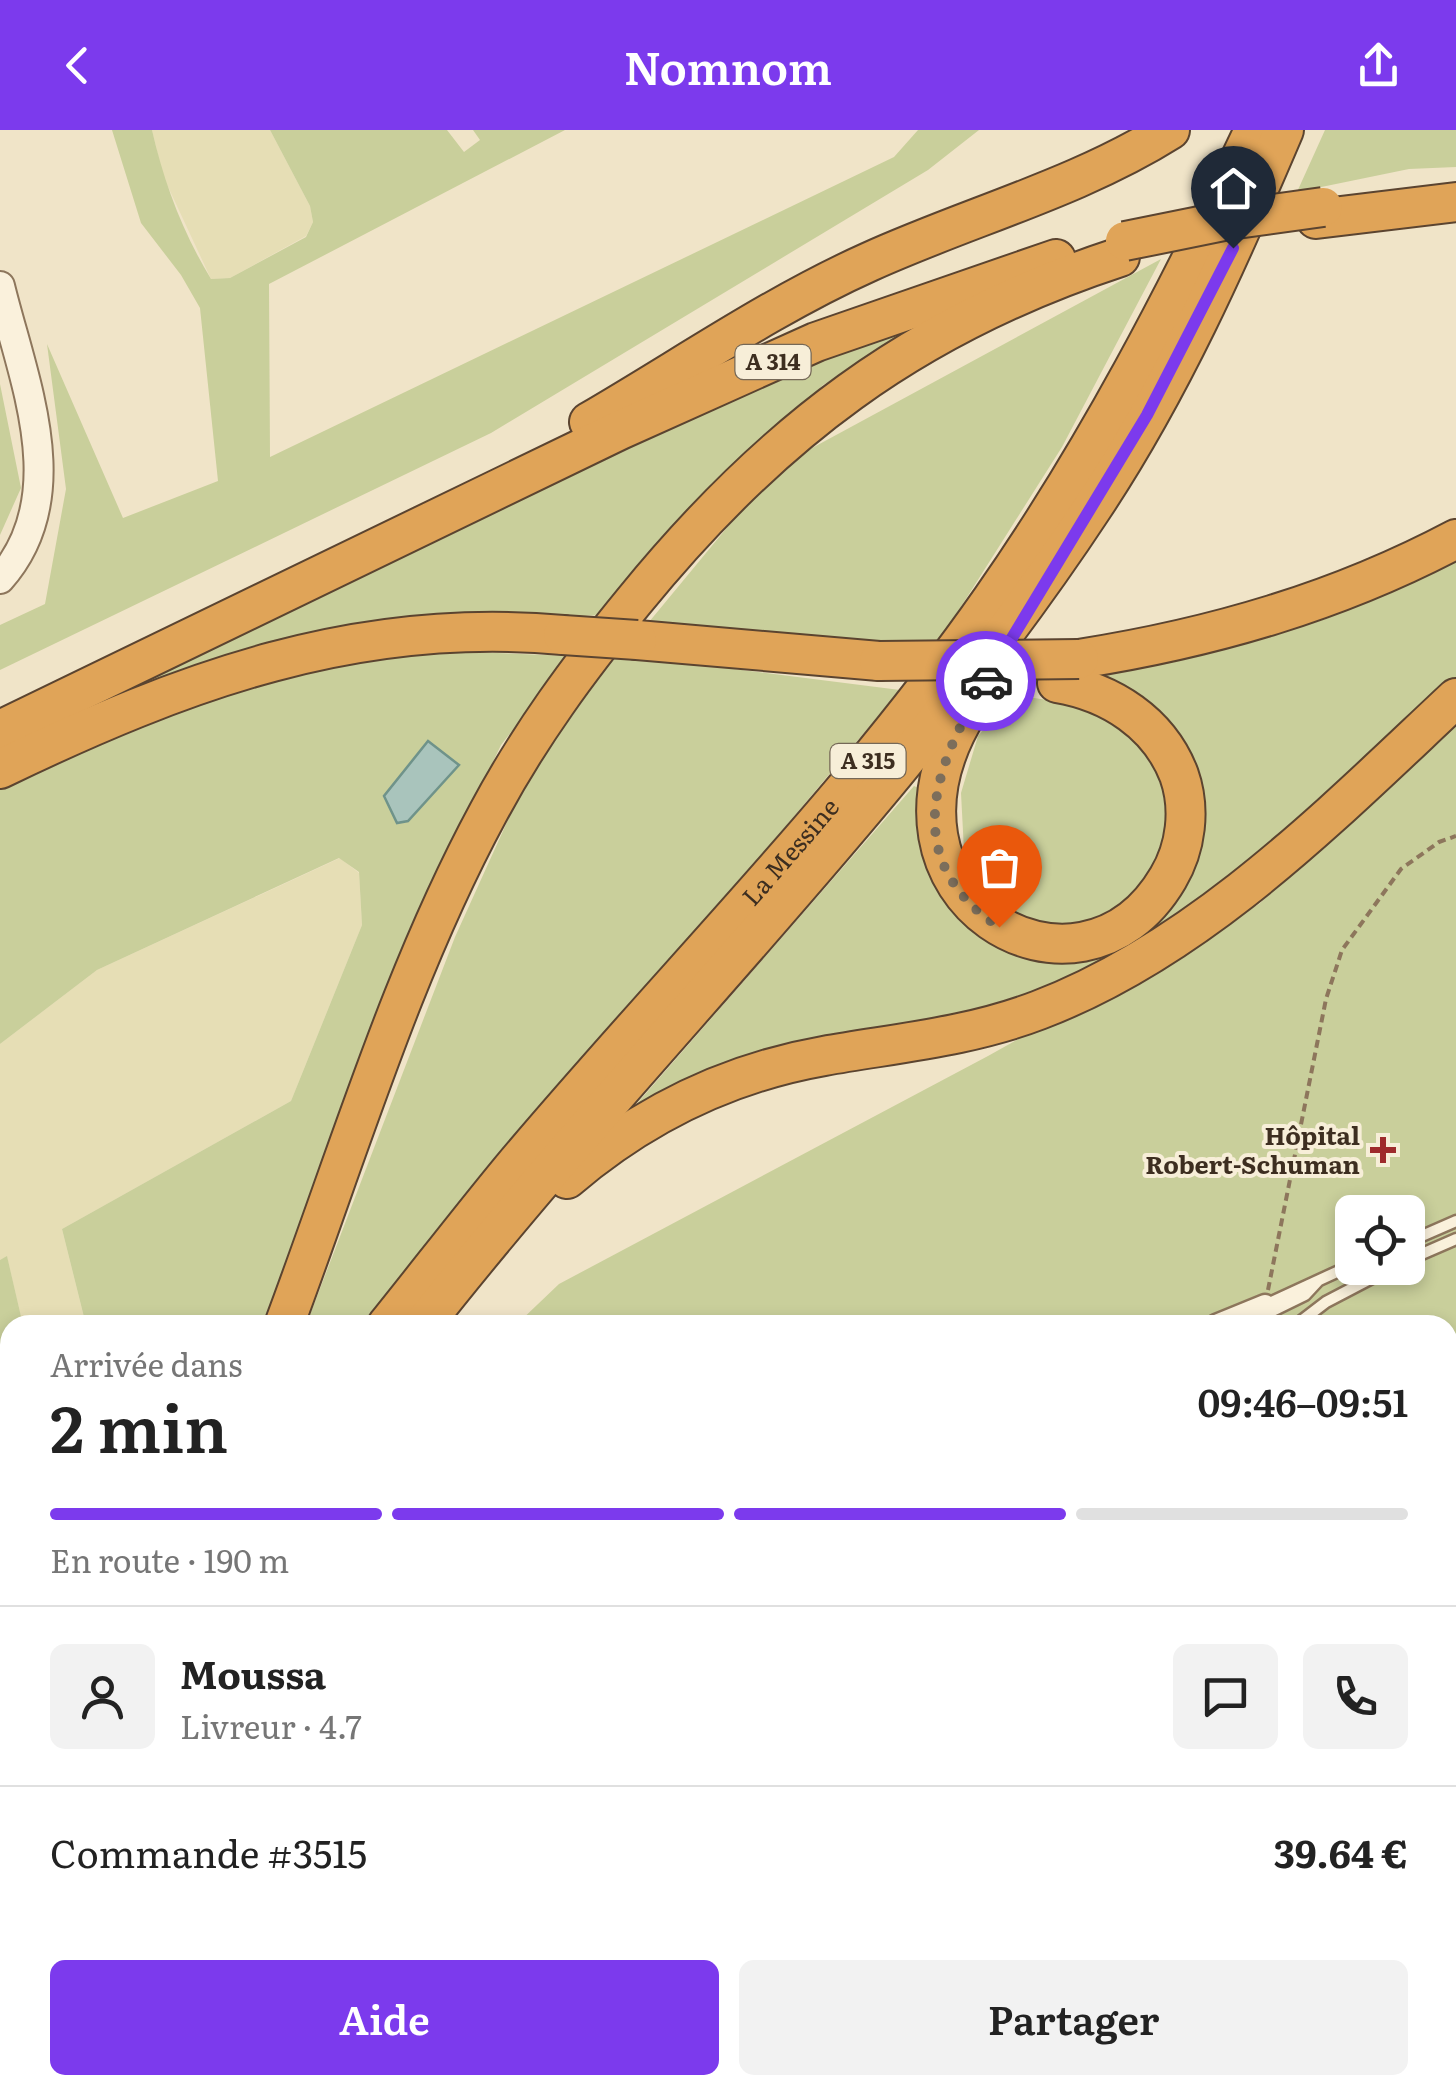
<!DOCTYPE html>
<html lang="fr">
<meta charset="utf-8">
<style>
:root{--surface:#fff;--page:#f2f2f2;--text:#222;--muted:#767676;--line:#e0e0e0;--accent:#7c3aed}
body{margin:0;font-family:Literata,serif;background:var(--page);color:var(--text);height:100vh;display:flex;flex-direction:column;font-size:38px;white-space:nowrap}
*{box-sizing:border-box;margin:0}
p{font-size:32px;color:var(--muted)}
.icon{flex:none;width:55px;height:55px;fill:none;stroke:currentColor;stroke-width:2;stroke-linecap:round;stroke-linejoin:round}
.map{position:relative;flex:1;overflow:hidden}
.drawer{position:absolute;left:0px;top:1185px;width:1458px;height:780px;display:flex;flex-direction:column;background:var(--surface);border-radius:30px 30px 0 0;box-shadow:0 5px 15px #0003}
.drawer>*{flex:none}
.controls{position:absolute;left:1335px;top:1065px;display:grid;gap:20px}
.controls a{display:grid;place-items:center;width:90px;height:90px;border-radius:15px;background:var(--surface);box-shadow:0 5px 15px #0003;font-size:50px}
.pin{position:absolute;display:grid;place-items:center;width:85px;height:85px;color:#fff;margin:-102px -42px;border-radius:50% 50% 50% 0;rotate:-45deg;box-shadow:0 0 10px #0007}
.pin .icon{rotate:45deg}
.courier{position:absolute;display:grid;place-items:center;width:100px;height:100px;margin:-50px;border:8px solid #7c3aed;border-radius:50%;background:#fff;color:#222;box-shadow:0 2px 12px #0007}
.headline em{font-style:normal;font-weight:600}
.headline div{display:flex;flex-direction:column-reverse}
.headline{display:flex;align-items:center;justify-content:space-between;height:170px;padding:0 50px}
h1{font-size:65px;font-weight:600;line-height:75px}
.bar{display:grid;grid-template-columns:repeat(4,1fr);gap:15px 10px;align-content:center;height:120px;padding:0 50px}
.bar i{height:12px;border-radius:8px;background:var(--line)}
.bar .selected{background:var(--accent)}
.bar p{grid-column:span 4}
.line{display:flex;align-items:center;gap:25px;padding:0 50px;border-top:2px solid var(--line)}
.line div{flex:1}
.round{display:grid;place-items:center;flex:none;width:105px;height:105px;border-radius:15px;background:var(--page)}
.action{display:flex;gap:20px;margin-top:auto;padding:20px 50px}
.action a{flex:1;height:115px;border-radius:15px;background:var(--accent);color:#fff;font-size:40px;font-weight:600;line-height:115px;text-align:center}
.action a+a{background:var(--page);color:var(--text)}
header{display:flex;justify-content:space-between;align-items:center;height:130px;padding:0 50px;background:var(--accent);color:#fff;font-size:45px;font-weight:600}
.map>svg:first-child{display:block}
</style>
<header><svg class="icon" aria-label="back" viewBox="0 0 24 24"><path d="M15 5l-7 7 7 7"/></svg>Nomnom<svg class="icon" aria-label="share" viewBox="0 0 24 24"><path d="M12 15V3M7 8l5-5 5 5M5 13v7h14v-7"/></svg></header>
<div class="map">
<svg width="1456" height="1965" viewBox="0 0 1456 1965">
<rect width="100%" height="100%" fill="#f0e4c8"/>
<path fill="#e6deb5" d="M152 0H270L310 76 313 92 306 106 230 148 211 149 163 46Z
M340 728 359 743 362 795 291 971 62 1099 86 1195H23L7 1127 0 1130V914L97 840Z
M10 1474V1839L0 1873V1476Z"/>
<path fill="#c9cf9b" fill-rule="evenodd" d="M112 0H152C164 53 183 103 211 149L230 148 306 107 313 92 310 76 270 0H447L464 22 480 10 473 0H565L269 154 270 327 894 27 918 0H979L928 40 491 303 0 540V495L45 474 66 359 47 214 123 388 218 351 200 178 181 145 141 93Z
M1325 0H1456V37L1409 39 1297 62Z
M1161 129 1062 317 933 521 649 492 777 337Z
M969 174 823 255 602 485 403 495 98 575 768 250Z
M0 254 21 358 0 405Z
M1456 426V551L1227 755 1071 854 620 993 914 656 929 663 949 763 1095 820 1199 680 1079 545 1205 524 1326 489Z
M443 521 571 526 501 615 449 724 267 1195H86L62 1099 291 971 362 795 359 742 339 728 97 840 0 914V654L125 592 358 528Z
M616 524 900 560 367 1195H306L455 807 526 650Z
M1014 565 1087 576 1134 601 1161 632 1172 707 1133 774 1069 800 1003 784 965 740 961 663 978 606Z
M1456 591V1965H194L187 1955H1448V1195H516L559 1154 988 926 1259 774ZM1352 1082H1408V1138H1352Z
M7 1126 23 1195H10V1474L0 1476V1130Z"/>
<path fill="#a9c4bc" stroke="#6f938a" stroke-width="2.5" d="M428 611 459 635 408 691 397 693 384 666Z"/>
<g fill="none" stroke-linecap="round" stroke-linejoin="round">
<defs>
<path id="service" d="M1408 1112 1456 1091
M1408 1130 1456 1109
M1265 1175 1352 1135
M1260 1187 1305 1165 1318 1151
M1296 1195 1326 1172 1391 1138
M1448 1216 1456 1213
M1448 1236 1456 1232
M1397 1965 1402 1955"/>
<path id="minor" d="M1216 1195 1265 1175
M1000 1965V1955
M1046 1965 1047 1955"/>
<path id="tertiary" d="M0 156C23 250 74 366 0 449"/>
<g id="motorway">
<path d="M1316 89 1456 72"/>
<path d="M589 292C682 238 771 176 869 132 968 87 1078 58 1170 0"/>
<path d="M637 510 879 531"/>
<path d="M1079 529C1212 508 1337 472 1456 409"/>
<path d="M969 579C852 767 1079 899 1168 748 1186 718 1191 679 1179 645 1159 593 1111 562 1057 553"/>
<path d="M0 600 620 300 816 212 1056 129"/>
<path d="M0 639C182 551 357 486 563 505"/>
<path d="M567 1049C642 985 727 943 824 926 897 913 969 907 1039 880 1201 818 1332 684 1456 568"/>
<path d="M284 1195C348 1024 401 844 488 683 529 606 579 538 634 471 770 304 912 195 1120 127"/>
<path id="s1" d="M387 1195C428 1144 468 1092 510 1041 670 850 849 674 992 469 1095 322 1178 162 1254 0"/>
<path d="M423 1195C641 918 898 673 1093 377 1171 260 1229 129 1284 0"/>
<path d="M141 1955 146 1965"/>
<path d="M36 1965 38 1955"/>
<path d="M67 1965 69 1955"/>
</g>
</defs>
<use href="#service" stroke="#8d765c" stroke-width="15"/>
<use href="#minor" stroke="#8d765c" stroke-width="25"/>
<use href="#tertiary" stroke="#8d765c" stroke-width="32"/>
<use href="#motorway" stroke="#5b4430" stroke-width="42"/>
<path stroke="#8d765c" stroke-width="4" stroke-dasharray="8 5" stroke-linecap="butt" d="M1268 1160 1326 869 1342 820 1401 739 1439 712 1456 706
M1184 1195 1198 1189
M0 1868 10 1828
M1251 1965V1955"/>
<use href="#service" stroke="#faf1dc" stroke-width="10"/>
<use href="#minor" stroke="#faf1dc" stroke-width="20"/>
<use href="#tertiary" stroke="#faf1dc" stroke-width="28"/>
<use href="#motorway" stroke="#e0a458" stroke-width="38"/>
<defs>
<path id="motorway-bridge" d="M1125 111 1229 90 1323 77
M563 505 637 510
M879 531 1079 529"/>
</defs>
<use href="#motorway-bridge" stroke="#5b4430" stroke-width="42" stroke-linecap="butt"/>
<use href="#motorway-bridge" stroke="#e0a458" stroke-width="38"/>
</g>
<g fill="none" stroke-linecap="round" stroke-linejoin="round">
<path stroke="#7c6e5b" stroke-width="10" stroke-dasharray="0 18" d="M986 551C934 635 898 730 999 797"/>
<path stroke="#7c3aed" stroke-width="12" d="M986 551 1147 285 1233 118"/>
</g>
<path fill="#9e2a2b" stroke="#f7eed8" stroke-width="4" d="M1378 1005h10v10h10v10h-10v10h-10v-10h-10v-10h10z"/>
<g text-anchor="middle" stroke-width="8" stroke-linejoin="round" paint-order="stroke">
<g fill="#f7eed8" stroke="#756857" stroke-width="2.5">
<rect x="735.5" y="215" width="75" height="34" rx="8"/>
<rect x="830.5" y="614" width="75" height="34" rx="8"/>
</g>
<g font-size="22" font-weight="bold" fill="#3d2e20">
<text x="773" y="240">A 314</text>
<text x="868" y="639">A 315</text>
</g>
<g font-size="25" fill="#3d2e20" stroke="#f7eed8">
<text dy="9" stroke="none"><textPath href="#s1" startOffset="622">La Messine</textPath></text>
</g>
<g font-size="25" font-weight="bold" fill="#3d2e20" stroke="#f7eed8" text-anchor="end">
<text x="1360" y="1015">Hôpital<tspan x="1360" dy="29">Robert-Schuman</tspan></text>
</g>
</g>
</svg>
<div class="controls">
<a><svg class="icon" aria-label="locate" viewBox="0 0 24 24"><circle cx="12" cy="12" r="6"/><path d="M12 2v4M12 18v4M2 12h4M18 12h4"/></svg></a>
</div>
<div class="pin" style="left:999px;top:797px;background:#ea580c"><svg class="icon" aria-label="bag" viewBox="0 0 24 24"><path d="M5 8h14l-1 12H6zM9 8a3 3 0 0 1 6 0"/></svg></div>
<div class="pin" style="left:1233px;top:118px;background:#1f2937"><svg class="icon" aria-label="home" viewBox="0 0 24 24"><path d="M3 11l9-7 9 7M6 9v11h12V9"/></svg></div>
<div class="courier" style="left:986px;top:551px"><svg class="icon" aria-label="car" viewBox="0 0 24 24"><path d="M5 17H2v-5l4-1 3-4h7l3 4 3 1v5h-3M9 17h6M6 11h13"/><circle cx="7" cy="17" r="2"/><circle cx="17" cy="17" r="2"/></svg></div>
<section class="drawer">
<div class="headline"><div><h1>2 min</h1><p>Arrivée dans</p></div><em>09:46–09:51</em></div>
<div class="bar"><i class="selected"></i><i class="selected"></i><i class="selected"></i><i></i><p>En route · 190 m</p></div>
<div class="line" style="height:180px"><a class="round"><svg class="icon" aria-label="person" viewBox="0 0 24 24"><circle cx="12" cy="8" r="4"/><path d="M4 21q1-7 8-7t8 7"/></svg></a><div><b>Moussa</b><p>Livreur · 4.7</p></div><a class="round"><svg class="icon" aria-label="chat" viewBox="0 0 24 24"><path d="M4 5h16v11H9l-5 4z"/></svg></a><a class="round"><svg class="icon" aria-label="phone" viewBox="0 0 24 24"><path d="M5 4h4l2 5-3 2q2 4 5 5l2-3 5 2v4C11 20 4 13 5 4z"/></svg></a></div>
<div class="line" style="height:130px"><div>Commande #3515</div><b>39.64 €</b></div>
<div class="action"><a>Aide</a><a>Partager</a></div>
</section>
</div>
